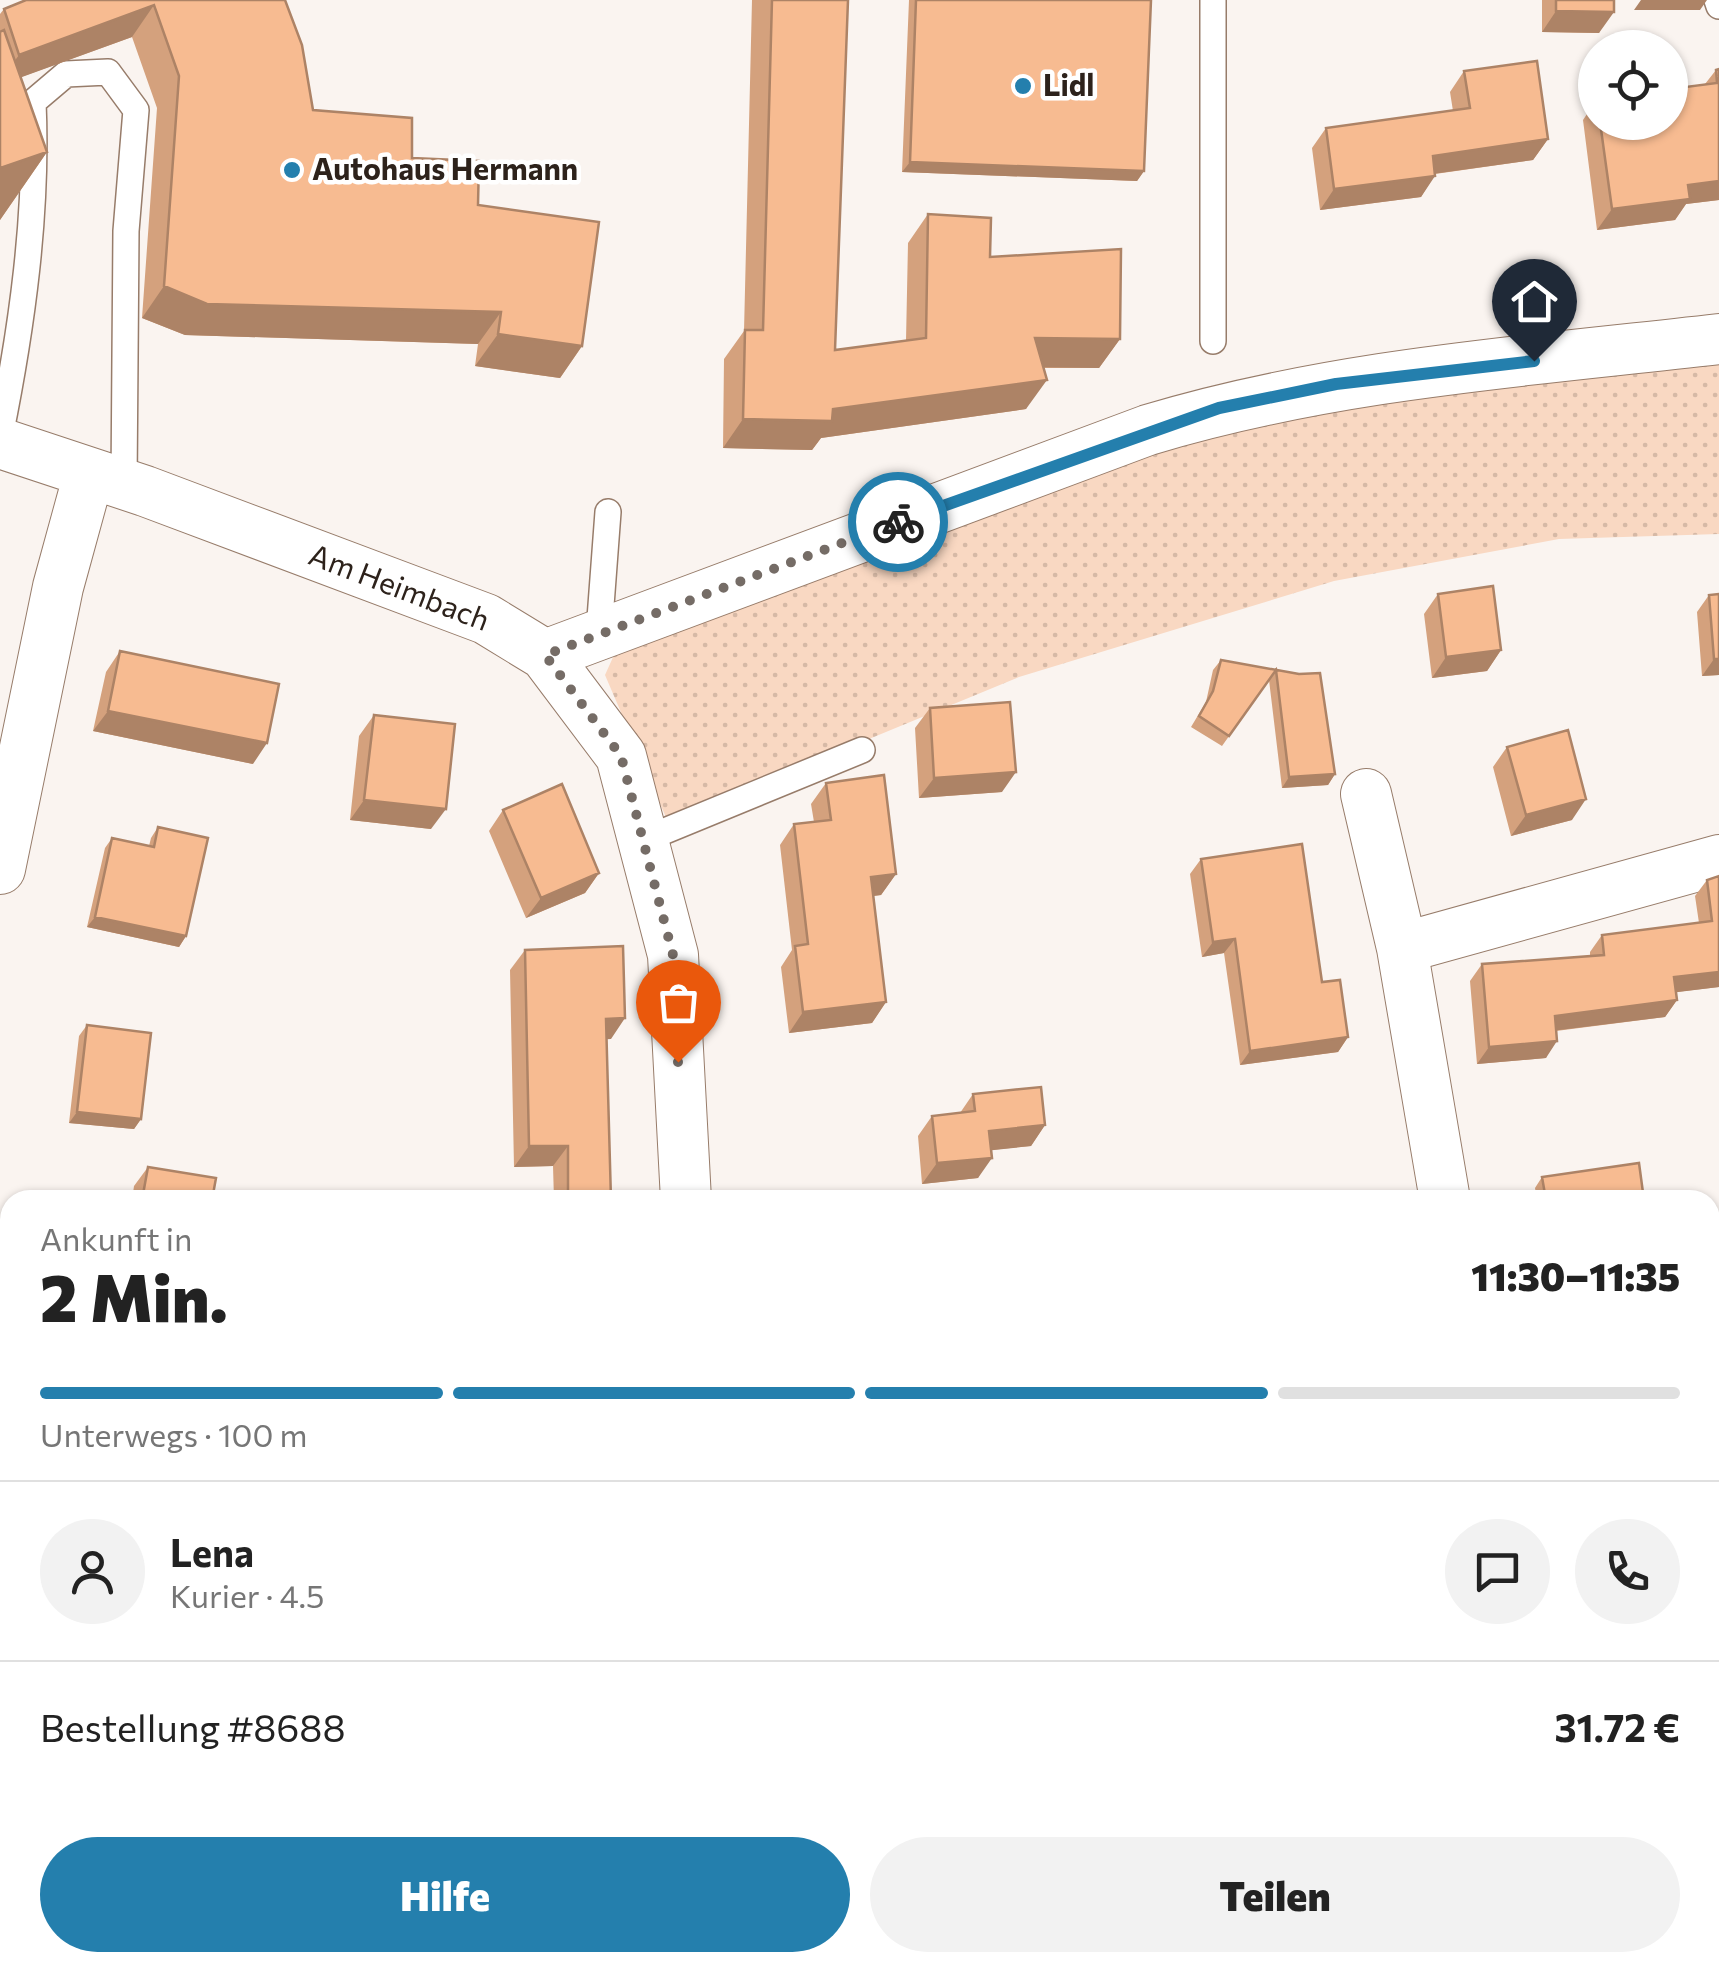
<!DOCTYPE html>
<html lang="de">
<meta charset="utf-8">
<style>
:root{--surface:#fff;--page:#f2f2f2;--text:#222;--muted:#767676;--line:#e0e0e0;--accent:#247fad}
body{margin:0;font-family:Commissioner,sans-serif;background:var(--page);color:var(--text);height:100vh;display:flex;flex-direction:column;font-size:38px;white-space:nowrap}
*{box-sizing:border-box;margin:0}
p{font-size:32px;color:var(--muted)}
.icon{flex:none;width:55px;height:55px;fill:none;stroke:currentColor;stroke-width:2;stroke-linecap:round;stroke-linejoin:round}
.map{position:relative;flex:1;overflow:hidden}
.sheet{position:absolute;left:0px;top:1190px;width:1720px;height:782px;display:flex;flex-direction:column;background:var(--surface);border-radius:30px 30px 0 0;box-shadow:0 2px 8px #0004}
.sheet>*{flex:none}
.controls{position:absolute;left:1578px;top:30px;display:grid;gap:20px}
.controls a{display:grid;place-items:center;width:110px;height:110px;border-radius:50%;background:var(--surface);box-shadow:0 2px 8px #0004;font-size:50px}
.pin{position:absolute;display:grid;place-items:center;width:85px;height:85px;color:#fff;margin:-102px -42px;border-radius:50% 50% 50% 0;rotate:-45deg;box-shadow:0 0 10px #0007}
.pin .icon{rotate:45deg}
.courier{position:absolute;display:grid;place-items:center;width:100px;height:100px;margin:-50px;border:8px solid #247fad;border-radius:50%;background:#fff;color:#222;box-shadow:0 2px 12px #0007}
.head em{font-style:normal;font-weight:800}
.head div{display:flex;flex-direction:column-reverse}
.head{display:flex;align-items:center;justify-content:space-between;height:170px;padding:0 40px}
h1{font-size:65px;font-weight:800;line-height:75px}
.bar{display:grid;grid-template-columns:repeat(4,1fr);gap:15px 10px;align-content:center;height:120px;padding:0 40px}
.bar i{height:12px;border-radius:8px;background:var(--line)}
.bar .active{background:var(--accent)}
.bar p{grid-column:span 4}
.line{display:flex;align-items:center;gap:25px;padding:0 40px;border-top:2px solid var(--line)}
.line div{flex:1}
.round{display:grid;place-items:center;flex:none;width:105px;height:105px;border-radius:52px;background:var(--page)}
.button{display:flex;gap:20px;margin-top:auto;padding:20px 40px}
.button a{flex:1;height:115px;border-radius:60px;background:var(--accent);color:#fff;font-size:40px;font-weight:800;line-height:115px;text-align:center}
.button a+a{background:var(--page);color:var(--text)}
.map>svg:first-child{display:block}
</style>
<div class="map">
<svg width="1719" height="1972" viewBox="0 0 1719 1972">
<defs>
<pattern id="grass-dots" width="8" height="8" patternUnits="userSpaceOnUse" patternTransform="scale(2.5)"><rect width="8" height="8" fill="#f9d8c2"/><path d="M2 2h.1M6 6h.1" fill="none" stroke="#d6b9a6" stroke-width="1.8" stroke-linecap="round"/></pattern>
</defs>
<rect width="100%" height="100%" fill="#faf4f0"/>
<path fill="url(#grass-dots)" d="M1719 363V534L1559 539 1334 581 1019 677 668 822 605 675 619 644 1079 474 1276 415Z"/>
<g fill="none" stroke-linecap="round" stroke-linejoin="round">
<defs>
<path id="service" d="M1213 0V341
M1717 0 1719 6
M0 436C22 327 38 213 33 102L66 74 108 72 136 110 126 231 124 485
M599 632 608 512
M643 840 862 750"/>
<path id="minor" d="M0 443 145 491 486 619 545 655 621 756 673 955 686 1200
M545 655 1148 430C1333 374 1528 361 1719 339
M1366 794 1402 948 1445 1200
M0 869 58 587 89 474
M1402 948 1719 860
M1710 1480 1719 1476
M724 1962V1972
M960 1972 974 1962"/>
</defs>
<use href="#service" stroke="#977c6a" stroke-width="28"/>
<use href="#minor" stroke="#977c6a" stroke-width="52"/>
<use href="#service" stroke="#fff" stroke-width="25"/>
<use href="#minor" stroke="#fff" stroke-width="50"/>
</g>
<path fill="#d4a17d" d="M285 0 313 110 412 158 478 205 582 346 560 378 475 366 478 344 185 335 142 318 157 108 132 37 21 77 47 152 0 220V14L4 9Z
M752 0H848L835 350 906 341 908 243 928 214 990 257 1120 339 1099 368H1043L1026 409 821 438 812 450 723 448 724 359 744 331Z
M909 0H1151L1144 171 1137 181 902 172Z
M1542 0H1614L1599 33 1542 32Z
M1719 69V200L1686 204 1675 220 1597 230 1583 120 1595 102V122H1670L1705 84 1716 70Z
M1464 71 1548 139 1533 160 1435 174 1421 197 1320 210 1312 148 1326 128 1453 111 1450 92Z
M1438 594 1501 650 1487 671 1432 678 1424 614Z
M1709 595 1719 675 1702 676 1697 612Z
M120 651 253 764 93 731 106 672Z
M1221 660 1299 674 1335 774 1328 785 1282 788 1269 680 1222 746 1191 727 1206 702 1213 670Z
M930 708 1002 792 919 798 915 728Z
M374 715 431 829 350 820 359 736Z
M1507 747 1572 820 1511 836 1493 767Z
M826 783 896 874 881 895 873 896 886 1002 872 1023 789 1033 781 967 792 950 780 845 794 824 814 822 811 804Z
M503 810 599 873 585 893 526 918 489 831Z
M158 827 186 936 179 947 87 927 105 848 112 838 149 846 151 838Z
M1201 859 1322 982 1348 1037 1338 1052 1240 1065 1224 953 1202 957 1190 874Z
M1719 876V987L1676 992 1677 1000 1665 1017 1556 1031 1546 1058 1477 1064 1470 981 1482 964 1590 956V952L1602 935 1699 923 1695 896 1707 880Z
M525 950 611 1039H607L611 1200H554L553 1166 514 1167 510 970Z
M87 1025 141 1119 134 1129 69 1123 79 1036Z
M973 1094 1045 1125 1031 1146 991 1150 978 1178 922 1184 918 1136 932 1116 960 1113Z
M148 1167 212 1200H132L134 1186Z
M1542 1177 1644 1200H1537L1535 1188Z
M1221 1962H1317L1303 1972H1228Z
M1474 1962H1710L1718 1972H1474Z"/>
<path fill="#ad8366" d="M1641 0H1707L1700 10H1634Z
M154 5 132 37 0 85V81L19 55Z
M1556 11 1614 12 1599 33 1542 32Z
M1548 139 1533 160 1418 176 1433 156Z
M47 152 0 220V168Z
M910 162 1144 171 1137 181 902 172Z
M1435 176 1421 197 1320 210 1334 189Z
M1719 181V200L1686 204 1675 220 1597 230 1612 209 1688 185Z
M164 286 501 312 478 344 185 335 142 318Z
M498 334 582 346 560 378 475 366Z
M1035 338 1120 339 1099 368 1015 367Z
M1047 380 1026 409 821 438 812 450 723 448 743 419 833 409Z
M1501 650 1487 671 1432 678 1446 657Z
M1714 659H1719V675L1702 676Z
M108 711 267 743 253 764 93 731Z
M1016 772 1002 792 919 798 934 778Z
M1335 774 1328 785 1282 788 1289 777Z
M1586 799 1572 820 1511 836 1526 815Z
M364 800 446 809 431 829 350 820Z
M599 873 585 893 526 918 541 898Z
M896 874 881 895 857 898 871 877Z
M95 917 186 936 179 947 87 927Z
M1235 939 1224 953 1202 957 1213 942Z
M1719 972V987L1662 994 1674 977Z
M1677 1000 1665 1017 1543 1032 1555 1016Z
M886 1002 872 1023 789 1033 803 1012Z
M625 1018 611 1039 592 1040 606 1019Z
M1348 1037 1338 1052 1240 1065 1250 1051Z
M1557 1041 1546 1058 1477 1064 1489 1047Z
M77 1112 141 1119 134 1129 69 1123Z
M1045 1125 1031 1146 975 1152 989 1131Z
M529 1146H568L553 1166 514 1167Z
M992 1158 978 1178 922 1184 937 1163Z
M0 1541 10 1542V1554L0 1553Z
M0 1682 10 1683V1704L0 1703Z
M0 1912H10V1932H0Z
M1305 1962H1317L1303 1972H1291Z"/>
<path fill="#f7bb91" stroke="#ad8366" stroke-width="2.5" d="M26 0H285L302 45 313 110 412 118V158L479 161 478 205 599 222 582 346 498 334 501 312 207 304 164 286 179 76 154 5 19 55 4 9Z
M772 0H848L835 350 926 338 928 214 991 218 990 257 1121 249 1120 339 1035 338 1047 380 833 409 832 421 743 419 745 330H763Z
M916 0H1151L1144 171 910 162Z
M1556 0H1614V12L1556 11Z
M4 30 47 152 0 168V32Z
M1537 61 1548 139 1433 156 1435 176 1334 189 1326 128 1470 108 1464 71Z
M1719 69V181L1688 185 1690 199 1612 209 1600 122H1670V89L1717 83 1716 70Z
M1493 586 1501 650 1446 657 1438 594Z
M1719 594V659H1714L1709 595Z
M120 651 279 684 267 743 108 711Z
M1221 660 1299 674 1320 673 1335 774 1289 777 1276 670 1229 736 1199 716 1213 691Z
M1010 702 1016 772 934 778 930 708Z
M374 715 455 724 446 809 364 800Z
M1568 730 1586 799 1526 815 1507 747Z
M884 775 896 874 871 877 886 1002 803 1012 795 946 808 944 794 824 831 820 826 783Z
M562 784 599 873 541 898 503 810Z
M158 827 208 838 186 936 95 917 112 838 154 847Z
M1302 844 1322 982 1340 980 1348 1037 1250 1051 1235 939 1213 942 1201 859Z
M1719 876V972L1674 977 1677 1000 1555 1016 1557 1041 1489 1047 1482 964 1604 955 1602 935 1712 921 1707 880Z
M623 946 625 1018 606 1019 611 1200H568V1146H529L525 950Z
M87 1025 151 1033 141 1119 77 1112Z
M1041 1087 1045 1125 989 1131 992 1158 937 1163 932 1116 975 1111 973 1094Z
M1639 1163 1644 1200H1546L1542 1177Z
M148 1167 216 1178 212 1200H142Z
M348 1194 458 1200H348Z
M0 1451 10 1452V1542L0 1541Z
M0 1608H10V1683L0 1682Z
M0 1843H10V1912H0Z
M1710 1932H1718V1972H1489V1962H1710Z
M1242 1962H1305L1291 1972H1249Z
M402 1963 405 1972H367Z"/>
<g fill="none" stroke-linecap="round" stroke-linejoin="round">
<path stroke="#756c66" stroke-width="10" stroke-dasharray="0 18" d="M678 1062 673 955 621 756 545 655 898 522"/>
<path stroke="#247fad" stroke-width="12" d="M898 522 1219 408 1336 384 1534 361"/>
</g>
<g fill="#247fad" stroke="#fff" stroke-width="4">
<circle cx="1023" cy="86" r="10"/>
<circle cx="292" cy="170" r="10"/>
</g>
<g text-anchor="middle" stroke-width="9" stroke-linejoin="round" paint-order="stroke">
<g font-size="30" font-weight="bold" fill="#2d221b" stroke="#fff" text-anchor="start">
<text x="1043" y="96">Lidl</text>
<text x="312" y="180">Autohaus Hermann</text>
</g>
<g font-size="30" fill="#2d221b" stroke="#fff">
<text transform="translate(399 588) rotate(21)" y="10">Am Heimbach</text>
</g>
</g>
</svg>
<div class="controls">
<a><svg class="icon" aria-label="locate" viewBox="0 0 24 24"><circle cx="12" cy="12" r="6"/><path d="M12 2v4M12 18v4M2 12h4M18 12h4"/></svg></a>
</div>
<div class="pin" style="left:678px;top:1062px;background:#ea580c"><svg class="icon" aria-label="bag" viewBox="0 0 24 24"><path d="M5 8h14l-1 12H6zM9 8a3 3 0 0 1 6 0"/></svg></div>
<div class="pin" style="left:1534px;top:361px;background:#1f2937"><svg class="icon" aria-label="home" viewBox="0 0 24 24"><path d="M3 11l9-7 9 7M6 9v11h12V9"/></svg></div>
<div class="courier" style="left:898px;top:522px"><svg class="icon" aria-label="bike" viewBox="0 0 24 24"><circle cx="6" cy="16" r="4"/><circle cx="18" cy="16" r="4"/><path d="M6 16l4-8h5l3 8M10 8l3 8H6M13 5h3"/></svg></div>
<section class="sheet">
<div class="head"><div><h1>2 Min.</h1><p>Ankunft in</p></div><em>11:30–11:35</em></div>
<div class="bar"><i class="active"></i><i class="active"></i><i class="active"></i><i></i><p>Unterwegs · 100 m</p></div>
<div class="line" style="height:180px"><a class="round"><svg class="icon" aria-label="person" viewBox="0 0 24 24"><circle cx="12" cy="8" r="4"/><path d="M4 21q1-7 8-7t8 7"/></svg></a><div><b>Lena</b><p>Kurier · 4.5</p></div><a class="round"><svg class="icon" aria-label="chat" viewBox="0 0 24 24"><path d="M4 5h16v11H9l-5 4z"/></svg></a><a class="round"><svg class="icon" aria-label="phone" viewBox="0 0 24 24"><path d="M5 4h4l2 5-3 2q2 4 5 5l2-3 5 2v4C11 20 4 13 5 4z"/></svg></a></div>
<div class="line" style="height:130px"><div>Bestellung #8688</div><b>31.72 €</b></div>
<div class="button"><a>Hilfe</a><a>Teilen</a></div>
</section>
</div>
